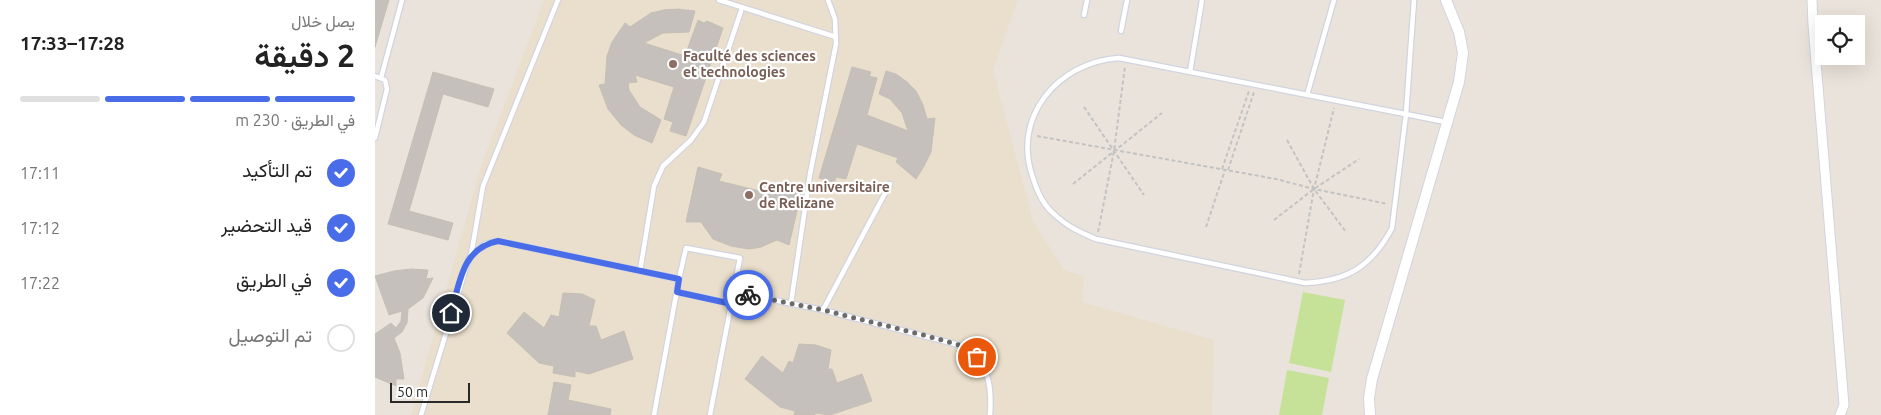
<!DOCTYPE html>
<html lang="ar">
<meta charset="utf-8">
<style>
:root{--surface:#fff;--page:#f6f6f6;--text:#222;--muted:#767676;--line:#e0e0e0;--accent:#496ce9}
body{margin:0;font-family:Ubuntu,Vazirmatn,sans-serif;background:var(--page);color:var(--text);direction:rtl;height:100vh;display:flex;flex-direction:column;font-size:19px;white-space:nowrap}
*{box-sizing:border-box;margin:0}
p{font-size:16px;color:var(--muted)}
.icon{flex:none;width:28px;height:28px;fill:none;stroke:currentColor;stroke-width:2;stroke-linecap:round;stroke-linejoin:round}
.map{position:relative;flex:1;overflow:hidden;direction:ltr}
.sheet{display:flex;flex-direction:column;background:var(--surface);width:375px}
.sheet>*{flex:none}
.controls{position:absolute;left:1440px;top:15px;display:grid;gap:10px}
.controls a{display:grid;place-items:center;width:50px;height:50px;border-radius:0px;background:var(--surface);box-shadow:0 5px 20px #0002;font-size:25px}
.scale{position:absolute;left:15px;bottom:12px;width:80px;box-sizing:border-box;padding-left:5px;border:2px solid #292929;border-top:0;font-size:14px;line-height:18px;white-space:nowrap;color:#292929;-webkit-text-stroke:4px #fff;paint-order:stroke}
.pin{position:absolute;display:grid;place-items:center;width:42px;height:42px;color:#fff;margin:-21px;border:2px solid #fff;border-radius:50%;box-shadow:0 1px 5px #0007}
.courier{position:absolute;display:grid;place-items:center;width:50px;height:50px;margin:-25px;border:4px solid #496ce9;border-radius:50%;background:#fff;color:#222;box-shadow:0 1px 6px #0007}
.summary em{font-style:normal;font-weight:600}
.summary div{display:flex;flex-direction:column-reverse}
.summary{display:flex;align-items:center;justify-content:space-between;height:85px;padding:0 20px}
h1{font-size:32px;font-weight:600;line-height:38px}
.bar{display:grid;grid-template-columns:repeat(4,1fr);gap:8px 5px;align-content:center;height:60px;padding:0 20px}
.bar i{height:6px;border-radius:4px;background:var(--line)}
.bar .selected{background:var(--accent)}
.bar p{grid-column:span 4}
ol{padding:0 20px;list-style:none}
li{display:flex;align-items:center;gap:15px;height:55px}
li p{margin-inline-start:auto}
li .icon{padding:5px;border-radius:50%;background:var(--accent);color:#fff;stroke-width:4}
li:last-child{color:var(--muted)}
li i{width:28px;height:28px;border:2px solid var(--line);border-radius:50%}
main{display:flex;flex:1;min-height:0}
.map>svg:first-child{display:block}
</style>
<main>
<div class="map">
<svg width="1506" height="415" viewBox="0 0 1506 415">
<rect width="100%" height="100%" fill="#eae3db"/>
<path fill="#eadfcc" d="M169 0H643L618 70 658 221 689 270 709 276 707 302 839 340 837 415H36L105 169Z"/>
<path fill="#c6e299" d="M928 292 970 300 956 372 914 363Z
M912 370 954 378 947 415H904Z"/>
<path fill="#c5c0bb" stroke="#c5bfb5" d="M0 0H14L0 47Z
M303 9 320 11 314 32 288 33 269 43 310 56 323 20 329 23 332 21 348 28 311 136 295 131 298 122 289 119 299 87 260 75 262 82 253 83 254 90 265 107 286 120 277 143 259 135 246 125 233 109 224 85 230 84 232 56 237 42 250 23 255 27 276 13 289 10Z
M477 67 496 72 494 76 502 78 492 115 533 131 527 113 515 99 504 94 511 71 521 74 532 82 541 91 548 105 552 119 560 118 556 152 549 166 541 179 521 162 523 158 482 144 471 179 461 177 459 183 444 178Z
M58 72 119 89 113 107 68 94 34 211 78 223 73 240 13 224Z
M323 167 347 174 344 181 397 194 399 187 426 194 414 245 402 240 386 247 374 249 356 246 338 239 326 222H311Z
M36 269 53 270 51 279 58 278 48 298 33 309 32 323 27 332 19 338 25 353 29 379H21V386L0 377V334L16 323 21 328 26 321 27 311 14 315 0 276 19 271Z
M188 293 207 294 220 300 214 326H221L226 340 249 331 258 359 214 374 200 371V377L178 373 179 366 164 363 132 333 149 312 169 328 176 315 184 317Z
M424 344 441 345 456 350 453 369H457L462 383 487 374 497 401 455 415 440 413V415H419L420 411 405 407 370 379 387 356 408 373 414 361 418 363Z
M179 382 196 385 193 400 236 409 235 415H173Z"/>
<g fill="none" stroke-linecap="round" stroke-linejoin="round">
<defs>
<path id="service" d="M344 0 461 37
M1039 0 1031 114 1017 228C997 266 973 281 930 283L721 239C705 232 691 226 679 214 668 205 662 191 658 178 636 117 683 62 744 58 853 80 962 100 1071 122
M709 15 712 0
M746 31 752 0
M815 72 827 0
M0 76 10 80 12 89 0 138
M6 78 27 0
M932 95 959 0
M96 255 108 186 183 0
M265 271 279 186 288 166 316 140 329 122 366 11
M304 279 311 248 365 258 335 415
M302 292 357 304
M359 292 448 310 588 346C614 366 617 383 615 415
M416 303 435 174 461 44 460 19 453 0
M448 310 515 184
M46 415 94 258 110 244 123 241 304 279 279 415"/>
<path id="minor" d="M1437 0 1438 25 1469 405 1465 415"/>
<path id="tertiary" d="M995 415 994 398 997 379 1084 82 1088 53 1084 32 1071 0"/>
</defs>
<use href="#service" stroke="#d1d4e0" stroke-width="7"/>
<use href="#minor" stroke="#d1d4e0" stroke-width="11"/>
<use href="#tertiary" stroke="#d1d4e0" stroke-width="12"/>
<path stroke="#c3c3c3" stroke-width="2" stroke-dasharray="4 2.5" stroke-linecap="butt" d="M709 107 769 195
M662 136 901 179 939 189 1013 204
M912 140 939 189 971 232
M847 169 874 91
M853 170 879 92
M698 184 787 113
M899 220 939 189 984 159
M831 227 850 170
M723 232 739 151 750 66
M924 274 939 189 959 108"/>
<use href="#service" stroke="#fff" stroke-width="4.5"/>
<use href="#minor" stroke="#fff" stroke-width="9"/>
<use href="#tertiary" stroke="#fff" stroke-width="10"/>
</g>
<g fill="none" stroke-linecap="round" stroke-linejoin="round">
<path stroke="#6d6a67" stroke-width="5" stroke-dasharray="0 9" d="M373 295 448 310 552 336 588 346 602 357"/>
<path stroke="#496ce9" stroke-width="6" d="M76 313C85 282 87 248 123 241L304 279 302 292 357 304 359 292 373 295"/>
</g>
<g fill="#8d6e63" stroke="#fff" stroke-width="2">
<circle cx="298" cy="64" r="5"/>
<circle cx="374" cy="195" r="5"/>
</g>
<g text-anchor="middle" stroke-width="4.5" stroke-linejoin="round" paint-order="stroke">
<g font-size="14" font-weight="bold" fill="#785e54" stroke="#fff" text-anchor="start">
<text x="308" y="61">Faculté des sciences<tspan x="308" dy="16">et technologies</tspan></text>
<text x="384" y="192">Centre universitaire<tspan x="384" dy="16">de Relizane</tspan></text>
</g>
</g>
</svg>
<div class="controls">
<a><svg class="icon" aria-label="locate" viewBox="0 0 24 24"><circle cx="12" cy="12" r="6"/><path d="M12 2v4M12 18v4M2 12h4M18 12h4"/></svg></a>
</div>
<div class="scale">50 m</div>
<div class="pin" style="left:602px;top:357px;background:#ea580c"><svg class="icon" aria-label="bag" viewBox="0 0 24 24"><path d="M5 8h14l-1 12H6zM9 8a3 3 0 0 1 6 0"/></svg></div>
<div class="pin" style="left:76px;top:313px;background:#1f2937"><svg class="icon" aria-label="home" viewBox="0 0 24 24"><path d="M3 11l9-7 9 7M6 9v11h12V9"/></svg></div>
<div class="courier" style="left:373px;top:295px"><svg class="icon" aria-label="bike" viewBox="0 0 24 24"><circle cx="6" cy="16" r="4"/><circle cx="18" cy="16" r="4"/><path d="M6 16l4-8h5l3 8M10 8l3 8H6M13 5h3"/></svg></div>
</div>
<section class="sheet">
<div class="summary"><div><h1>2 دقيقة</h1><p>يصل خلال</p></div><em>17:28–17:33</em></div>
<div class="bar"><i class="selected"></i><i class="selected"></i><i class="selected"></i><i></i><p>في الطريق · 230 m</p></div>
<ol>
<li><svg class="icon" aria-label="check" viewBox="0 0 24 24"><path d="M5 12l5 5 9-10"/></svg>تم التأكيد<p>17:11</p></li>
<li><svg class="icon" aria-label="check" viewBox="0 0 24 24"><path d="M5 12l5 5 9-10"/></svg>قيد التحضير<p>17:12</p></li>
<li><svg class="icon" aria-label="check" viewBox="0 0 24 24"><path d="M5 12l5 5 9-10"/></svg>في الطريق<p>17:22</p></li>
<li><i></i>تم التوصيل</li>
</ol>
</section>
</main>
